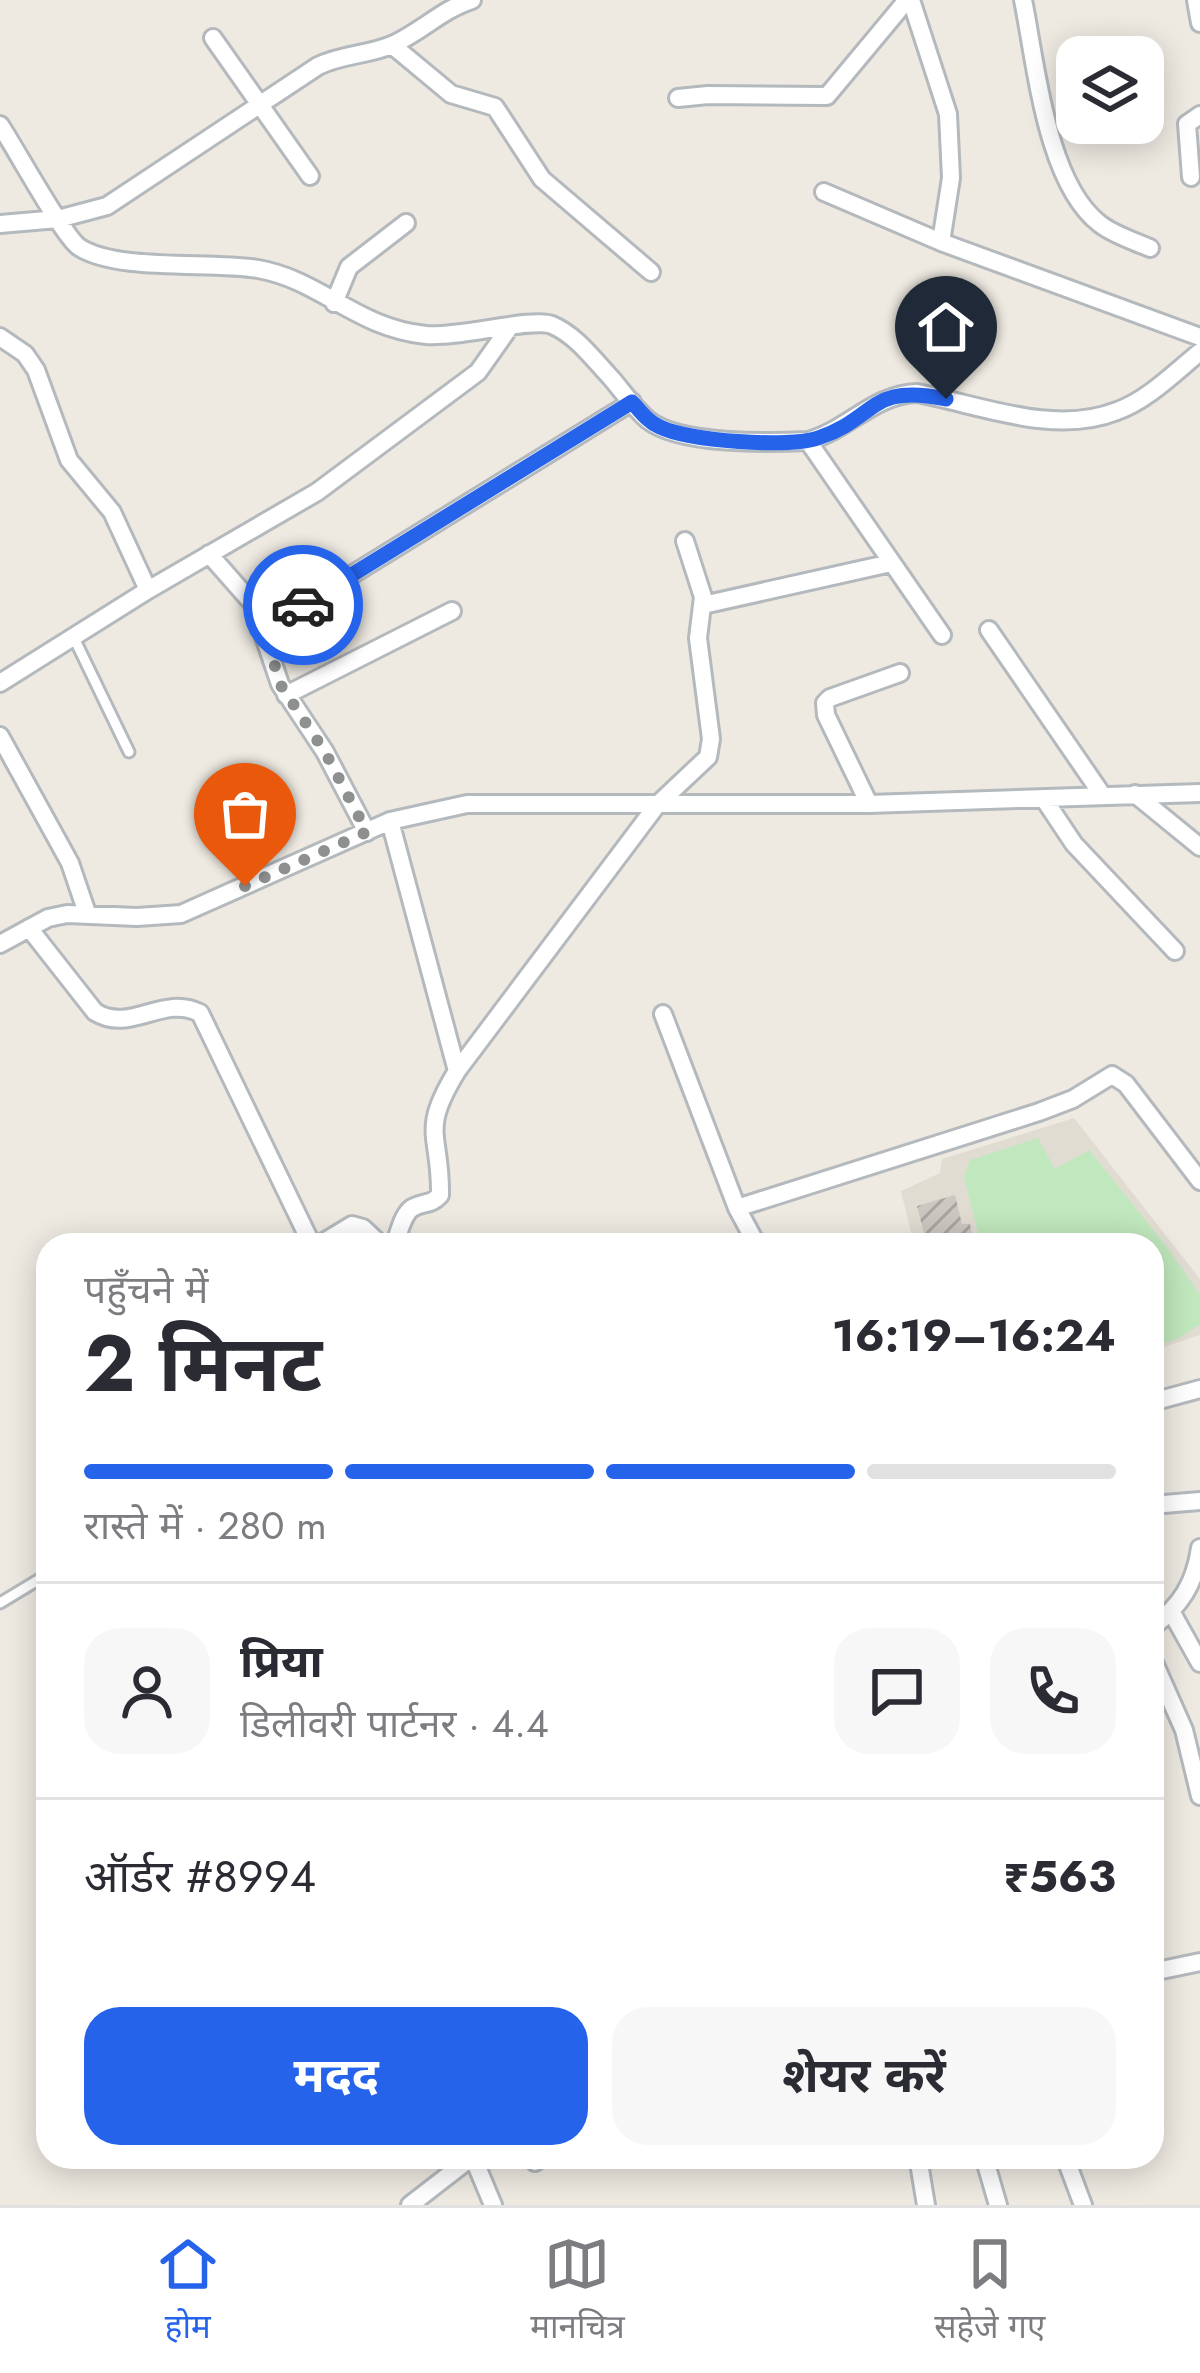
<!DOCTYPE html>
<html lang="hi">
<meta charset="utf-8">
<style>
:root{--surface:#fff;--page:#f7f7f7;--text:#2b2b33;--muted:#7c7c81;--line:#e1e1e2;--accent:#2563eb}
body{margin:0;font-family:Jost,"Noto Sans Devanagari",sans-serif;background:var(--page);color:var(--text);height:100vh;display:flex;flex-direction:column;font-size:45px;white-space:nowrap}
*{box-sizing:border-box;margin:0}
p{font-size:39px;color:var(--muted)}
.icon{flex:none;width:66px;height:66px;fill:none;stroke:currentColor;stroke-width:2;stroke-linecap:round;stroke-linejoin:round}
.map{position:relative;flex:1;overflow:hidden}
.details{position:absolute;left:36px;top:1233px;width:1128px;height:936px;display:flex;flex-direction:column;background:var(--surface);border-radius:36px;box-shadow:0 6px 30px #0003}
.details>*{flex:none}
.tools{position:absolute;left:1056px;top:36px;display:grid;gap:24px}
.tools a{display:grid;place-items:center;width:108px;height:108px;border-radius:24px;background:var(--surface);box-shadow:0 6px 30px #0003;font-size:60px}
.pin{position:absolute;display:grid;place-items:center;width:102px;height:102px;color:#fff;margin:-123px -51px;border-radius:50% 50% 50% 0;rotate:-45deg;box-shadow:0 0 12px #0007}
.pin .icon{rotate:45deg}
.courier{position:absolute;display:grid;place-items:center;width:120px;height:120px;margin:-60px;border:9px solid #2563eb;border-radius:50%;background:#fff;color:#222;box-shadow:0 3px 15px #0007}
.overview em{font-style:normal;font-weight:700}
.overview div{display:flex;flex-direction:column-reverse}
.overview{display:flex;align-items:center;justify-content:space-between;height:204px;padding:0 48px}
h1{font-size:78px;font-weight:700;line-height:90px}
.bar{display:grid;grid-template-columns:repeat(4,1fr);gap:18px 12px;align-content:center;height:144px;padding:0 48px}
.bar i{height:15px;border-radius:9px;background:var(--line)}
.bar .on{background:var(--accent)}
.bar p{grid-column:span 4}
.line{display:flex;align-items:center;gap:30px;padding:0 48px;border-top:3px solid var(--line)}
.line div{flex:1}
.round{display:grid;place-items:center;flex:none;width:126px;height:126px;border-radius:36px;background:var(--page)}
.cta{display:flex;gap:24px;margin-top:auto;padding:24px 48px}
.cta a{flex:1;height:138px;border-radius:36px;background:var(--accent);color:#fff;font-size:48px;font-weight:700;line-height:138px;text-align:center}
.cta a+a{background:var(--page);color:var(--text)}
.tabs{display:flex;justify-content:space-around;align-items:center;height:168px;border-top:3px solid var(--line);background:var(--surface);font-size:33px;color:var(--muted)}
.tabs a{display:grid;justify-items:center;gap:6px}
.tabs .on{color:var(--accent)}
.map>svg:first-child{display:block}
</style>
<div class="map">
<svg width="1200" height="2205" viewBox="0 0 1200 2205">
<defs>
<pattern id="building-hatch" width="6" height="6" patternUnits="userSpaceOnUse" patternTransform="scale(3)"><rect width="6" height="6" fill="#cbc7c1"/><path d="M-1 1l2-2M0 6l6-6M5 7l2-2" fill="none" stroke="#a8a5a0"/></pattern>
</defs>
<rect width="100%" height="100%" fill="#eeeae2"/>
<path fill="#e0dcd2" d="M1074 1118 1200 1279V1335L1152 1351V1245H914L901 1191 940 1173 942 1159Z"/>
<path fill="#c0e7bd" d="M1038 1138 1055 1169 1089 1150 1170 1251 1200 1295V1324L1179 1338 1152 1347V1245H981L964 1177 970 1160Z"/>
<path fill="url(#building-hatch)" d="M955 1195 962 1224H970L974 1245H927L917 1206Z"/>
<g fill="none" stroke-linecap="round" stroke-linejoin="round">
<defs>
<path id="service" d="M74 638 129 752
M0 1603 48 1574"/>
<path id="minor" d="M911 0 948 114 951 178 941 242
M1023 0C1036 63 1046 183 1100 224 1114 235 1134 241 1150 248
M1196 0 1200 23
M213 38 310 176
M392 45 451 94 495 107 542 179 651 272
M678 98 708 95 827 96 907 0
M0 125C16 149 63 236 79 247 117 272 211 261 258 269 321 280 356 328 426 335 458 338 533 317 552 325 576 335 594 360 612 379 623 392 635 409 648 420 679 445 770 443 808 441 848 430 874 394 917 393 980 405 1054 436 1117 411 1148 400 1175 372 1200 352
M1191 177 1187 124 1200 115
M824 192 941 242 1200 337
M0 224 58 219 107 206 318 66C342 54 370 55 394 44 422 31 443 9 472 0
M334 303 349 267 406 223
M0 337 25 354 36 370 69 460 112 512 148 590
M808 441 942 635
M209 554 253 604 280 684 325 752 367 832
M703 605 891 563
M264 629 632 402
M989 630 1103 796
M0 683 148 590 317 492 478 372 509 328
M286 695 452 611
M0 736 70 863 87 913
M1135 794 1200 847
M1044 799 1074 844 1175 951
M869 804 826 715 825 703 830 698 900 673
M390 821 457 1071
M29 928 95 1012C131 1034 162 994 200 1013L312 1245
M0 944 48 918 67 914 137 917 181 914 390 821 467 804H869L1200 793
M663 1014 737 1208 757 1245
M737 1208 1039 1112 1073 1099 1112 1075 1126 1084 1200 1181
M319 1245 352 1225 363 1228 381 1245
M394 1245C399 1234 402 1215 412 1208 424 1201 430 1206 440 1195 441 1133 419 1133 457 1071L657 805 708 757 711 739 698 638 703 597 685 541
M1152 1402 1200 1389
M1152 1505 1200 1501
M1172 1613 1200 1663
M1152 1627C1181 1606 1195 1583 1200 1548
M1152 1658 1184 1730 1200 1796
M1152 1972 1200 1962
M473 2157 493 2205
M532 2157 535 2162
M918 2157 926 2205
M984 2157 998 2205
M1065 2157 1083 2205
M410 2205 472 2157"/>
</defs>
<use href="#service" stroke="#b4b9bd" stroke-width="15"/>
<use href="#minor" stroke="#b4b9bd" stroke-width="22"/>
<use href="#service" stroke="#fff" stroke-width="9"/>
<use href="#minor" stroke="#fff" stroke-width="16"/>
</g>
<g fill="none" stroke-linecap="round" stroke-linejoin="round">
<path stroke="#8e908f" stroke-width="12" stroke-dasharray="0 21.6" d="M245 886 367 832 325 752 280 684 264 628 303 605"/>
<path stroke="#2563eb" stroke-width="15" d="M303 605 632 402C641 412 648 422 660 427 689 441 788 448 818 438 878 418 868 383 946 399"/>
</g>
</svg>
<div class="tools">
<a><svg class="icon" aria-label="layers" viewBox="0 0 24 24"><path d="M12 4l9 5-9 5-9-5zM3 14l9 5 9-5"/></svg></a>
</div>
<div class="pin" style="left:245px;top:886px;background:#ea580c"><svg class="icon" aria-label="bag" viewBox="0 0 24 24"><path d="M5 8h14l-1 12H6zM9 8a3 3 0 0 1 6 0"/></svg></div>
<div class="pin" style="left:946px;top:399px;background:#1f2937"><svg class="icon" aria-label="home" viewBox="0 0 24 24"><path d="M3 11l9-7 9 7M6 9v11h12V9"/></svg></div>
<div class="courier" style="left:303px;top:605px"><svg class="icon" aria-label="car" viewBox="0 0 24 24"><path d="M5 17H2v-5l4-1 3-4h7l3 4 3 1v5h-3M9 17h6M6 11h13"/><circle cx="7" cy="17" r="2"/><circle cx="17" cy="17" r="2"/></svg></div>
<section class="details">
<div class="overview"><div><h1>2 मिनट</h1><p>पहुँचने में</p></div><em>16:19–16:24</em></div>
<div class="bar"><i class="on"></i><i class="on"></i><i class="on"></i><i></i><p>रास्ते में · 280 m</p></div>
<div class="line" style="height:216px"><a class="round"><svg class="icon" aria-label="person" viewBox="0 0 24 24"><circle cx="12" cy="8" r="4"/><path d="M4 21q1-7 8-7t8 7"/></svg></a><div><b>प्रिया</b><p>डिलीवरी पार्टनर · 4.4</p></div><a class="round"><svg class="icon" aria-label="chat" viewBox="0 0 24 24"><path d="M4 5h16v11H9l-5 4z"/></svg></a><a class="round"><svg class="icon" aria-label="phone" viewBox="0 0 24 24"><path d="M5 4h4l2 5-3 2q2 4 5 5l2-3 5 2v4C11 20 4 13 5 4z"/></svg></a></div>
<div class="line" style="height:156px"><div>ऑर्डर #8994</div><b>₹563</b></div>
<div class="cta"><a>मदद</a><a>शेयर करें</a></div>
</section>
</div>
<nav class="tabs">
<a class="on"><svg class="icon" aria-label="home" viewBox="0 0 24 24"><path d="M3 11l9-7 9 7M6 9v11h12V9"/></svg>होम</a>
<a><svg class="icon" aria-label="map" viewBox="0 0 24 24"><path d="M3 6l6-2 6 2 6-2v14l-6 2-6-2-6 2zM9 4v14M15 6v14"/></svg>मानचित्र</a>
<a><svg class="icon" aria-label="saved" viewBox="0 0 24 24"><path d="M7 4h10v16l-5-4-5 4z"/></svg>सहेजे गए</a>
</nav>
